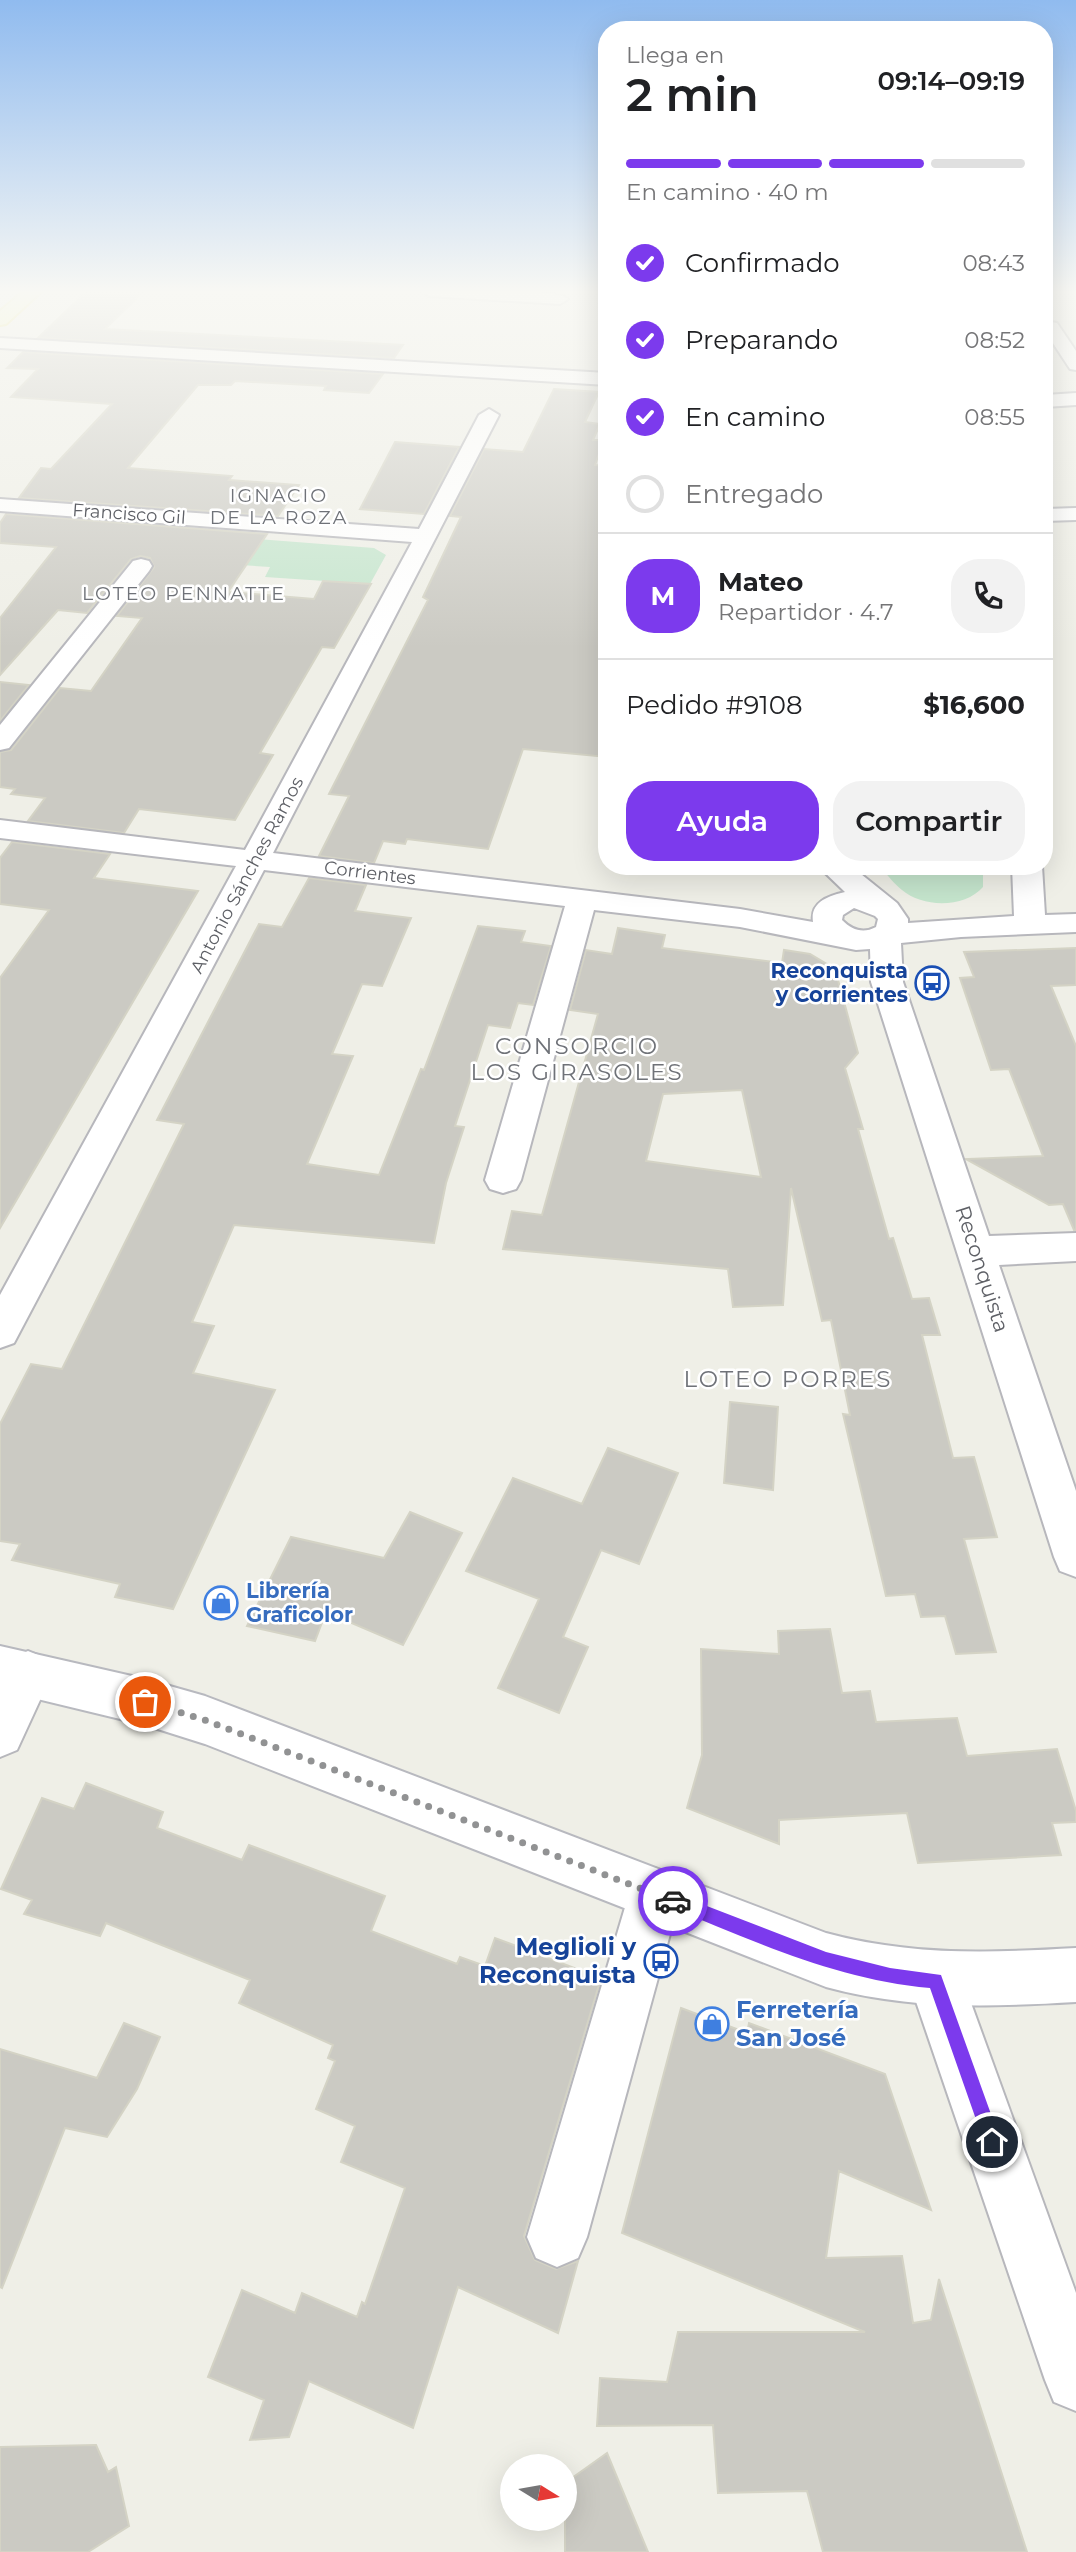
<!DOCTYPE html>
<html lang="es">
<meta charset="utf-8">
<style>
:root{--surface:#fff;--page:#f2f2f2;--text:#202124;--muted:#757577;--line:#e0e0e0;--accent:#7c3aed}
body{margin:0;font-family:Montserrat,sans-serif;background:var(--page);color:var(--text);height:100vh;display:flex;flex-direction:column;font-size:26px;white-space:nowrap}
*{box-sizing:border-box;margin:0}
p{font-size:23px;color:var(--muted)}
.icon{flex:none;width:38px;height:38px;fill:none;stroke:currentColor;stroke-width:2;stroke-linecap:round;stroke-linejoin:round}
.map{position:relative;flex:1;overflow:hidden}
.side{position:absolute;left:598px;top:21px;width:455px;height:854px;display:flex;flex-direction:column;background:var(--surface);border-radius:28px;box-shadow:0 7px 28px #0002}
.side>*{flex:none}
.needle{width:46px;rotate:101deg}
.buttons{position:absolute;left:500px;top:2454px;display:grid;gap:14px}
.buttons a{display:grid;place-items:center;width:77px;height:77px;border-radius:50%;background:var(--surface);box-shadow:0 7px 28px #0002;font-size:35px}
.pin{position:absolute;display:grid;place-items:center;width:60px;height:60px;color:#fff;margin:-30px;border:4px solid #fff;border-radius:50%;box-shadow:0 2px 7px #0007}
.courier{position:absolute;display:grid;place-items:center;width:70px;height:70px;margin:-35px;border:5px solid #7c3aed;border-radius:50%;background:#fff;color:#222;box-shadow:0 2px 9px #0007}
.headline em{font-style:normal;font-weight:600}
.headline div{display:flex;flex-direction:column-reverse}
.headline{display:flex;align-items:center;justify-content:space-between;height:119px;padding:0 28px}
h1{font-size:46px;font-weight:600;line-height:52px}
.bar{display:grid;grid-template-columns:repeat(4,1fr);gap:10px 7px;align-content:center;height:84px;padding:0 28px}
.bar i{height:9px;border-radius:5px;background:var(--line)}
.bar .selected{background:var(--accent)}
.bar p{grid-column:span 4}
.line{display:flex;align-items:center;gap:18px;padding:0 28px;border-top:2px solid var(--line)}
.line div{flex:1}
.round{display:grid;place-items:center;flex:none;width:74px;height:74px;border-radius:28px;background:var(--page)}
ol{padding:0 28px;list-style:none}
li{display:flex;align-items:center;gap:21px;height:77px}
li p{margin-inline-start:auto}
li .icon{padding:7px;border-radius:50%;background:var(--accent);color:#fff;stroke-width:4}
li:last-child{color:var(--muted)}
li i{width:38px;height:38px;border:4px solid var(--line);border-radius:50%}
.cta{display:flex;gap:14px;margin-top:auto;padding:14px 28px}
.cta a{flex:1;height:80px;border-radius:28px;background:var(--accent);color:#fff;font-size:28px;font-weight:600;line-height:80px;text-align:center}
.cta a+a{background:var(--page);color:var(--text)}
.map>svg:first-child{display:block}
</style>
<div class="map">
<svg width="1076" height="2552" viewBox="0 0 1076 2552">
<rect width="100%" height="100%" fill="#efefe7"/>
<path fill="#c5e5cd" d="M243 538 374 548 386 555 370 584 265 577 270 567 226 564Z
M879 866H983V887C965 908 923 908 902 890 894 884 887 874 879 866Z"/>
<path fill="#cbcac3" stroke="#d4d3c5" stroke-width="2" fill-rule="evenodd" d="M87 291H144L105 329 403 345 394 358 38 338Z
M23 352 383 374 369 393 324 390 326 386 235 381 231 385H198L128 468 232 476 229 480 299 485 278 516 19 498 41 468 51 469 112 404 11 397 38 369 7 368Z
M554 389 599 392 585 422 600 424 593 440H604L595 465 607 466V757L523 749 488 849 407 839 405 844 383 841 374 863 319 856 349 796 329 794 428 600 423 597 461 517 450 516 484 449 523 452Z
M395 442 459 447 424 514 360 509Z
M6 514 267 534 228 592 314 599 323 581 371 584 334 648 322 647 260 753 273 755 235 820 139 809 124 833 28 821 45 798 11 794 15 789 0 787V752L11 750 60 688 91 691 142 618 117 616 154 567 150 558 140 556 131 559 87 613 58 610 0 675V618L56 547 0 543V523Z
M0 682 29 685 0 721Z
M12 842 110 854 94 878 198 891 0 1228V978L49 910 0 904V858Z
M309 878 366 885 355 911 411 918 382 986 362 984 332 1054 353 1056 307 1164 379 1175 421 1069 424 1070 478 926 525 931 521 942 551 946 533 1005 518 1003 510 1028 488 1025 455 1126 464 1127 446 1183 434 1243 234 1225 192 1322 214 1326 193 1373 275 1390 173 1609 115 1597 120 1584 12 1560 20 1544 0 1541V1424L31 1364 62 1369 184 1124 157 1120 259 924 282 927Z
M618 928 665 935 662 948 782 963 784 950 810 954 835 969 858 1053 845 1068 863 1129H858L889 1239 893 1238 912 1299 929 1298 940 1335H922L953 1458 974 1457 997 1537 964 1539 996 1652 956 1654 945 1616 921 1617 915 1594 886 1596 843 1414 850 1415 831 1320 822 1321 791 1188 783 1305 733 1307 728 1269 503 1249 512 1211 542 1215 598 1014 570 1010 586 950 612 954ZM742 1090 761 1177 646 1161 663 1094Z
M1076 948V985L1051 986 1076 1046V1230H1074L1063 1204 1049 1205 966 1159 1043 1156 1009 1069 991 1070 960 978 974 977 964 952Z
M730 1402 778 1407 773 1490 724 1483Z
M608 1448 678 1473 639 1564 601 1550 563 1637 588 1647 559 1713 498 1688 539 1599 466 1571 513 1478 582 1504Z
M410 1512 462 1533 403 1645 326 1612 315 1641 247 1626 291 1537 384 1558Z
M830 1629 842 1693 870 1691 876 1722 957 1718 967 1756 1057 1749 1076 1811V1822L1052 1823 1061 1855 918 1863 907 1813 779 1820V1844L687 1808 702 1755 701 1649 779 1654 778 1631Z
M86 1783 163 1812 157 1828 242 1860 249 1845 385 1896 371 1931 457 1964 460 1957 485 1966 495 1938 601 1978 524 2236 535 2260 556 2269 578 2261 558 2333 458 2287 413 2428 309 2381 289 2437 250 2440 264 2400 208 2377 242 2290 295 2313 302 2293 357 2317 362 2302 365 2304 405 2188 341 2162 355 2126 316 2109 335 2061 328 2058 333 2045 239 2003 250 1980 106 1923 100 1936 24 1914 32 1900 1 1889 42 1798 74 1809Z
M681 2008 747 2033 749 2023 885 2074 931 2210 839 2171 826 2258 902 2256 913 2323 931 2320 939 2279 1027 2552H823L807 2491 718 2493 713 2425 597 2426 600 2378 667 2382 678 2332H865L622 2233Z
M124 2023 160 2037 137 2089 107 2137 65 2128 2 2288 0 2287V2049L97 2078Z
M96 2445 108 2472 116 2467 129 2526 88 2552H0V2447Z
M607 2453 648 2552H565V2483Z"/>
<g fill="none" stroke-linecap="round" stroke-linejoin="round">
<defs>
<path id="minor" d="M421 291C444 291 557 287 568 299L560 304 429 296Z
M1051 322 1057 323 1076 351V370L1070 369 1045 331V323Z
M0 338 607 373V385L0 348Z
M1076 393V405L1045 407V395Z
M489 409 499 415 273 853 740 909 813 922C810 902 828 896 845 892L818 866H851L897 903 908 919V923L1014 916 1012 866H1042L1045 915 1076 914V932L961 937 901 943 903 982 989 1236 1076 1233V1261L999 1265 1076 1491V1577L1060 1571 1054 1557 871 982 870 949 856 950 740 927 594 910 521 1180 516 1189 503 1193 490 1189 485 1180 565 906 264 870 14 1343 0 1348V1295L236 866 0 838V820L245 850 412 542 0 511V499L419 529 479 415ZM854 908 875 916 878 919 876 927C863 934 852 930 842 920L843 915Z
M1076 508V520L1045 521V509Z
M141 559 149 561 152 566 149 571 9 748 0 750V725L133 561Z
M28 1651 45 1658 52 1674 17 1750 0 1757V1681L11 1658Z
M655 1868 673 1876 681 1894 587 2237 578 2258 557 2267 536 2258 527 2237 629 1894 637 1876Z
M936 1954 955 1962 963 1981 1076 2293V2411L1054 2402 1045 2380 909 1981 917 1962Z"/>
<path id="secondary" d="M0 1646 145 1679 205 1696 826 1933C912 1956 988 1953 1076 1948V2002C988 2007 912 2010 826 1987L205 1744 145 1725 0 1690Z"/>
<path id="primary" d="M24 291H42L6 324 0 325V311Z"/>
</defs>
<use href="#minor" stroke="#b7b7bc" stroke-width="4"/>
<use href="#secondary" stroke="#b8b9bf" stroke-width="4"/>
<use href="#primary" stroke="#e8e267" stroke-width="4"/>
<use href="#minor" fill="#fff" fill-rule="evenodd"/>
<use href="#secondary" fill="#fff" fill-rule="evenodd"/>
<use href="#primary" fill="#f4fab2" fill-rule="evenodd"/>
</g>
<linearGradient id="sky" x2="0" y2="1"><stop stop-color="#90bbef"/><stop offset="0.45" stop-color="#f8f8f4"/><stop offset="1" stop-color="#f8f8f4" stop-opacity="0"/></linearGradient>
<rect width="1076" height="648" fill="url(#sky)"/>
<path fill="#7c3aed" d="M673 1893 826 1952 890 1968 941 1975 1001 2142 998 2148 992 2150 986 2148 930 1988C838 1980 753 1941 668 1906L666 1901 668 1895Z"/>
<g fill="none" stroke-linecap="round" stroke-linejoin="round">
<path stroke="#919293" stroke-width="7" stroke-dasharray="0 12.6" d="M145 1702 205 1720 673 1901"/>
</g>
<defs>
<symbol id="bus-ring" viewBox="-11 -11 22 22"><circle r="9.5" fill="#fff" stroke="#1a4fb4" stroke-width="1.5"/><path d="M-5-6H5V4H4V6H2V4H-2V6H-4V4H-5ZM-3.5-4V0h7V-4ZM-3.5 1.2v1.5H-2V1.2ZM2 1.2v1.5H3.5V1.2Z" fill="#1a4fb4"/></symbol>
<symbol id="shop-ring" viewBox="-11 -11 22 22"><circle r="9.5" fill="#fff" stroke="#3f7fe0" stroke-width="1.5"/><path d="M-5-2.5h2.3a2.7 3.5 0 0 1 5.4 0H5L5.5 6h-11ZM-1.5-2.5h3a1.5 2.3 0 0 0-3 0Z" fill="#3f7fe0"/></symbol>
</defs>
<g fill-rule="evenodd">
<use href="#bus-ring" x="913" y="964" width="38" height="38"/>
<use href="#shop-ring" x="202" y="1584" width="38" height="38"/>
<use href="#bus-ring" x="642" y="1942" width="38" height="38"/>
<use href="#shop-ring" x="693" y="2005" width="38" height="38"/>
</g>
<g text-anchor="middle" stroke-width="5" stroke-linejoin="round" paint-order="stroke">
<g font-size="18" fill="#5e6066" stroke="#fff">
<text transform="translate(129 514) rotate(4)" y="6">Francisco Gil</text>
<text transform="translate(370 873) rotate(7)" y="6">Corrientes</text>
<text transform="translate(247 875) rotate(-62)" y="6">Antonio Sánches Ramos</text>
</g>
<g font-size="19" letter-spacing="2" fill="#6f7278" stroke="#fff">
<text x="279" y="502">IGNACIO<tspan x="279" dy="22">DE LA ROZA</tspan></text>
<text x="184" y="600">LOTEO PENNATTE</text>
</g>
<g font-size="21" font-weight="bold" fill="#164399" stroke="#fff" text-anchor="end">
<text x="908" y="978">Reconquista<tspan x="908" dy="24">y Corrientes</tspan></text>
</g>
<g font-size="21" fill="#5e6066" stroke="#fff">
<text transform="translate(982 1269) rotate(72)" y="7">Reconquista</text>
</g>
<g font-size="21" font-weight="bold" fill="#366cbe" stroke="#fff" text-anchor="start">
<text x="246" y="1598">Librería<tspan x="246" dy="24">Graficolor</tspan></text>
</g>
<g font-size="23" letter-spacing="2" fill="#6f7278" stroke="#fff">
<text x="577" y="1054">CONSORCIO<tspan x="577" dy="26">LOS GIRASOLES</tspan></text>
<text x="788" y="1387">LOTEO PORRES</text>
</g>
<g font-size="24" font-weight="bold" fill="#164399" stroke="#fff" text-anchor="end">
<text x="636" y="1955">Meglioli y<tspan x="636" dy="28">Reconquista</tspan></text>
</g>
<g font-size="24" font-weight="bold" fill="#366cbe" stroke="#fff" text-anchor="start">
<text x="736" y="2018">Ferretería<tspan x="736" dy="28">San José</tspan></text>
</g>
</g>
</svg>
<div class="buttons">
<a><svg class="needle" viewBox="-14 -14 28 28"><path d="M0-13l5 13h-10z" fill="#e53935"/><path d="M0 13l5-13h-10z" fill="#757577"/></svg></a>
</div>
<div class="pin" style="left:145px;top:1702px;background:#ea580c"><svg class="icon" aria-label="bag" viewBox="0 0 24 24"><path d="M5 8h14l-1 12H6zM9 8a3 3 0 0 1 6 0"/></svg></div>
<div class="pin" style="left:992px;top:2142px;background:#1f2937"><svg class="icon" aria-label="home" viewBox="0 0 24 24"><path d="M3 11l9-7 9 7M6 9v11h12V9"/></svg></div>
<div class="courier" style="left:673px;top:1901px"><svg class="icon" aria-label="car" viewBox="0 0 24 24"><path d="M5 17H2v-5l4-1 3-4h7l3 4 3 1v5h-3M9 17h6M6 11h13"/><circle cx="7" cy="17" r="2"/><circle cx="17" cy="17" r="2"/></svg></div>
<section class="side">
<div class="headline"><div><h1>2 min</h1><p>Llega en</p></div><em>09:14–09:19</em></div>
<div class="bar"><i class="selected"></i><i class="selected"></i><i class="selected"></i><i></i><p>En camino · 40 m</p></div>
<ol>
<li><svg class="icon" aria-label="check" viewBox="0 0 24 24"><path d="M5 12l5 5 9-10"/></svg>Confirmado<p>08:43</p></li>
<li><svg class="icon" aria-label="check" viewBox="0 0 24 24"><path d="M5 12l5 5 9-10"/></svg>Preparando<p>08:52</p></li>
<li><svg class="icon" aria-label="check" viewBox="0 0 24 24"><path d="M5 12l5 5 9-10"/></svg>En camino<p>08:55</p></li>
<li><i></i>Entregado</li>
</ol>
<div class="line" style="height:126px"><b class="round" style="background:var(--accent);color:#fff">M</b><div><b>Mateo</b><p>Repartidor · 4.7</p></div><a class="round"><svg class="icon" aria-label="phone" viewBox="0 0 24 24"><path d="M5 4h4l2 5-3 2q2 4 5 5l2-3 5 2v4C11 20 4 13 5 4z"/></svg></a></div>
<div class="line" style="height:91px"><div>Pedido #9108</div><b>$16,600</b></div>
<div class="cta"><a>Ayuda</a><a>Compartir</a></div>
</section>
</div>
